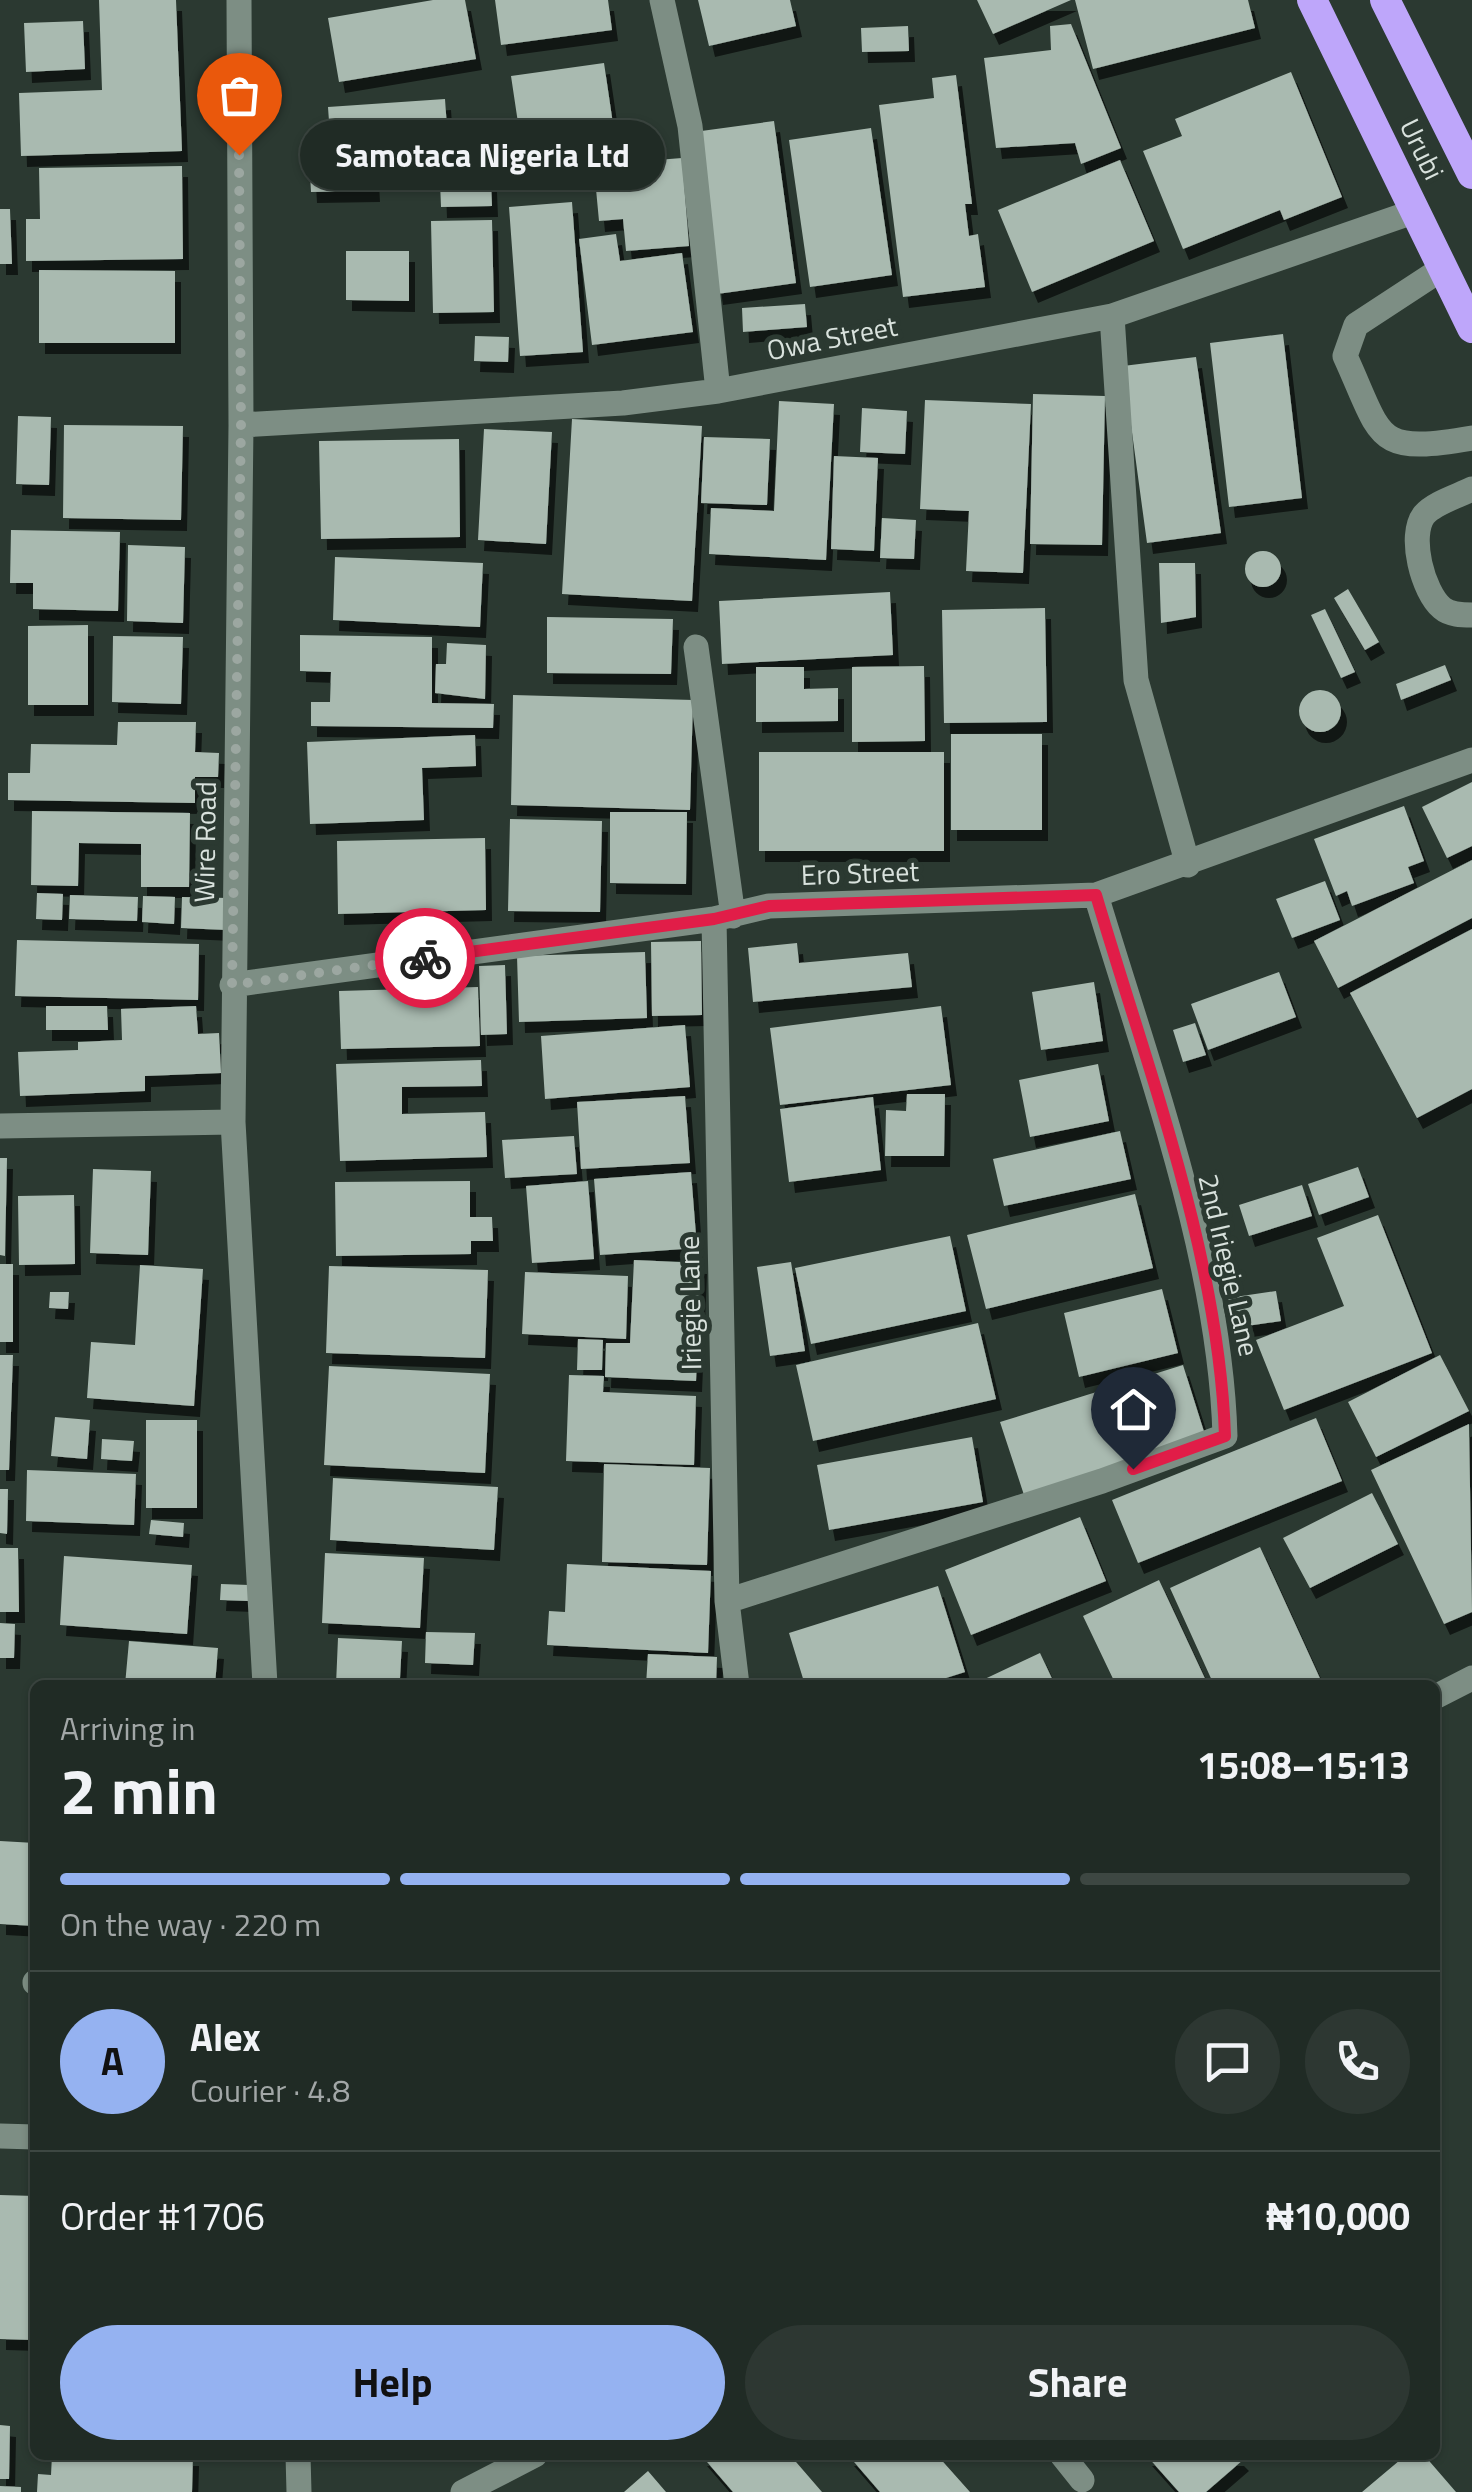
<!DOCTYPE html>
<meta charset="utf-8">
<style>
:root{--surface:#202b25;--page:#2d3732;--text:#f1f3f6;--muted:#a2a7a7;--line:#3d4742;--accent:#95b2f1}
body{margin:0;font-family:"Titillium Web",sans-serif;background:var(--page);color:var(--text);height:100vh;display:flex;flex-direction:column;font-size:38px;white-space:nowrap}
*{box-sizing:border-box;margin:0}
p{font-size:32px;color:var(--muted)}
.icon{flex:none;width:55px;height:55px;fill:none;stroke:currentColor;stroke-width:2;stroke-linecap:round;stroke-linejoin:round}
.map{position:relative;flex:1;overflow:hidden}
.side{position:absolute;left:30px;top:1680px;width:1410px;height:780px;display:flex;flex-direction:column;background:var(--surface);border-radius:15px;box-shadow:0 2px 8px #0004,0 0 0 2px var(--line)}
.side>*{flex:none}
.pin{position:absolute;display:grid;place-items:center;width:85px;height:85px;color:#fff;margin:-102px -42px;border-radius:50% 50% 50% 0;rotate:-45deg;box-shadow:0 0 10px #0007}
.pin .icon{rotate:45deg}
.courier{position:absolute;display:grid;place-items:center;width:100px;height:100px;margin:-50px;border:8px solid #e11d48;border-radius:50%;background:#fff;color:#222;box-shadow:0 2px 12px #0007}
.bubble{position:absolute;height:70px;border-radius:35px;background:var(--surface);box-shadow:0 2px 8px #0004,0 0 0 2px var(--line);font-size:32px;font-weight:700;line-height:70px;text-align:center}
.summary em{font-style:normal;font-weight:700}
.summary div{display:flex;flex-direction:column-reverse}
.summary{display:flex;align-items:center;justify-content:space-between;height:170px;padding:0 30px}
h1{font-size:65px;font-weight:700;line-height:75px}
.bar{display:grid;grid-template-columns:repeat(4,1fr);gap:15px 10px;align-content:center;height:120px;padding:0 30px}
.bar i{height:12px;border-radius:8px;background:var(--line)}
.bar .on{background:var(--accent)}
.bar p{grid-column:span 4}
.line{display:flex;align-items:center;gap:25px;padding:0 30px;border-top:2px solid var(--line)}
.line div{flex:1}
.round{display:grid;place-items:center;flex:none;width:105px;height:105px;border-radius:52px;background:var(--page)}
.primary-button{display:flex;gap:20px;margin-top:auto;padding:20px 30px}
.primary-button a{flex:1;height:115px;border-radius:60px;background:var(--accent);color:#111;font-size:40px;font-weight:700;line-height:115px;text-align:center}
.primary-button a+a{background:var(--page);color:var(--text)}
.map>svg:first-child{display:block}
</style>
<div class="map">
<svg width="1472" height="2492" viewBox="0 0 1472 2492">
<defs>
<filter id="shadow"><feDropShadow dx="6" dy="11" stdDeviation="0" flood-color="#0009"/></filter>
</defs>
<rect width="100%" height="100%" fill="#2b3931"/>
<path fill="#a9bab0" filter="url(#shadow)" d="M99 0H176L182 151 21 156 19 93 102 90Z
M433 0H465L476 59 339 82 328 18Z
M495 0H608L612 30 501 45Z
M698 0H790L796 26 709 46Z
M977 0H1071L993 34Z
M1075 0H1248L1255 28 1093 69Z
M83 21 85 69 26 72 24 23Z
M1071 24 1121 148 1081 164 1075 143 996 148 984 58 1051 50 1050 26Z
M908 26 909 51 862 52 861 28Z
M604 63 617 151 524 163 511 76Z
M1291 72 1342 197 1284 220 1280 210 1183 249 1143 151 1182 136 1175 119Z
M956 75 972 204H965L969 236 978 234 985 287 903 297 879 105 934 98 932 78Z
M445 99 449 157 332 165 328 107Z
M774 121 796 283 717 294 694 132Z
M871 128 892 275 810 287 789 140Z
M682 158 689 246 626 251 623 219 599 221 596 189 621 187 619 163Z
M1120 160 1154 241 1032 292 998 210Z
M182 166 183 259 26 261V219H40L39 168Z
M373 173 374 191 311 192 310 174Z
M491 181 492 206 441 207 440 182Z
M572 202 583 352 520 356 509 207Z
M0 209H10L12 264H0Z
M492 220 494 312 433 313 431 221Z
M616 234 620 261 682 253 693 332 592 345 579 239Z
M346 251H409V301L346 300Z
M39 270 175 271V343H39Z
M805 304 807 327 743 332 742 308Z
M1283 334 1302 498 1229 507 1210 343Z
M475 336 509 337 508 362 474 361Z
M1196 357 1221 533 1147 543 1123 366Z
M1033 394 1105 396 1102 545 1030 544Z
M925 400 1031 404 1023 573 966 571 969 511 920 509Z
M779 401 834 404 826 560 709 554 711 508 774 511Z
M862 408 907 411 905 454 860 452Z
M18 416 51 417 49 485 16 484Z
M572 419 702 426 692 601 562 594Z
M64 425 183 426 181 520 63 518Z
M484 429 552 432 546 544 478 540Z
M704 437 770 439 767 505 701 503Z
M459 439 460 537 321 539 319 441Z
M834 456 878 458 874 551 831 549Z
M882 518 916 520 914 559 880 558Z
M11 530 120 532 118 611 33 609V583H10Z
M128 545 185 547 183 623 127 621Z
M1245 569a18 18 0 1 1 36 0a18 18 0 1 1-36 0Z
M335 557 483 563 480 627 333 620Z
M1159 563H1195L1196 617 1161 623Z
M1348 589 1379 642 1365 650 1334 598Z
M890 592 893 655 722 664 719 601Z
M1045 608 1047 722 944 723 942 610Z
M1325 609 1355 672 1341 678 1311 615Z
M547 617 673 619 671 674 547 673Z
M88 625V705H28V626Z
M300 635 432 637V703L494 704 493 728 311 726V702H330L331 672 300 671Z
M113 636 183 637 181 704 112 702Z
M447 643 486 645 485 699 435 693 436 664H446Z
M1445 665 1451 680 1401 700 1396 684Z
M924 666 925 741 852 742V667Z
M756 667H804V689L838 688V721L756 722Z
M1299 711a21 21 0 1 1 42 0a21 21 0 1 1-42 0Z
M513 695 693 700 690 810 511 805Z
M118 722H196L195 752 219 753 218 777H195V803L8 800V773H30L31 744 117 745Z
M951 734H1042V830H951Z
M475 735 476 766 422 768 424 820 310 824 307 742Z
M759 752H944V851H759Z
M1472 782V846L1447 858 1422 807Z
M1404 806 1424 861 1408 867 1414 883 1352 906 1347 891 1336 896 1314 839Z
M32 811 190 813 189 887H141V844L79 843 78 886 31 885Z
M610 812H687L686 884 610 883Z
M510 819 602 821 600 912 508 911Z
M485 838 486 910 338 914 337 841Z
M1472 860V918L1338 988 1314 941Z
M1325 881 1340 920 1292 938 1276 899Z
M37 893 63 894 62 920 36 919Z
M70 895 138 897 137 921 69 919Z
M143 896 175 897 174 924 142 922Z
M182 897 228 898 227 930 181 928Z
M1472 929V1089L1417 1118 1350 993Z
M17 940 199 944 198 1000 15 996Z
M701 941 702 1015 652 1016 651 942Z
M797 943 799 963 908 953 912 987 753 1002 748 948Z
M645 952 647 1018 519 1022 517 956Z
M505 965 507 1034 481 1035 479 966Z
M1279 972 1296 1017 1208 1050 1191 1004Z
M1094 982 1103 1041 1041 1050 1032 992Z
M478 987 480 1046 341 1049 339 991Z
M46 1006H107L108 1030H46Z
M196 1006 198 1034 219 1033 221 1073 145 1076V1091L20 1096 18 1052 78 1050V1042L122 1040 121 1009Z
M941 1006 951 1085 780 1105 770 1028Z
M1195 1023 1206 1055 1183 1062 1173 1030Z
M685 1025 690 1087 545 1099 541 1036Z
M481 1060 482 1086 402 1087V1114L485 1112 487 1157 340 1161 336 1064Z
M1098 1064 1109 1121 1030 1137 1019 1080Z
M907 1094H945L944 1156H885L886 1110 906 1111Z
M685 1096 690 1163 581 1169 577 1102Z
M873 1097 881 1170 789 1182 780 1109Z
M1120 1131 1131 1179 1004 1206 993 1159Z
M574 1136 577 1174 505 1178 502 1140Z
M0 1158H7L5 1256 0 1255Z
M1358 1167 1369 1197 1319 1215 1308 1184Z
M93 1169 151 1171 148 1255 90 1253Z
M691 1172 697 1248 600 1255 594 1179Z
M470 1181V1217H492L493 1241H471V1254L336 1256 335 1182Z
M588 1181 594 1259 532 1263 526 1186Z
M1302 1185 1312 1216 1249 1236 1239 1205Z
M1135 1194 1153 1268 986 1309 967 1235Z
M74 1195 75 1264 19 1265 18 1196Z
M1378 1215 1432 1353 1284 1410 1256 1340 1344 1306 1317 1238Z
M950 1236 966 1311 811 1344 795 1268Z
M634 1260 701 1263 696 1381 605 1377 606 1343H630Z
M791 1262 805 1351 770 1356 757 1267Z
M0 1264H13V1342H0Z
M140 1265 203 1269 194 1406 87 1398 91 1342 135 1345Z
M329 1266 488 1270 485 1358 326 1353Z
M525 1272 628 1276 626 1339 522 1334Z
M1162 1289 1178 1353 1079 1377 1064 1313Z
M1276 1291 1281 1321 1233 1328 1228 1298Z
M50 1292H69L68 1309 49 1308Z
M978 1323 996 1399 813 1441 796 1365Z
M578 1339 603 1340 602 1370H577Z
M0 1355H13L9 1470H0Z
M1440 1355 1469 1411 1376 1457 1348 1402Z
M1183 1365 1206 1438 1024 1495 1000 1422Z
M329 1366 490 1374 485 1473 324 1465Z
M569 1375 604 1376 603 1392 696 1396 694 1465 566 1461Z
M55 1417 90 1420 87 1459 51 1456Z
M1316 1418 1342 1481 1138 1563 1112 1500Z
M146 1420H197V1508H146Z
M1469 1424 1472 1612 1444 1624 1371 1470Z
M972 1437 983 1502 829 1530 817 1465Z
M102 1439 134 1441 132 1461 101 1459Z
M604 1464 710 1468 707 1565 602 1562Z
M27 1470 136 1474 134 1525 26 1521Z
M333 1478 498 1487 494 1550 330 1540Z
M0 1489H8L7 1534 0 1533Z
M1372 1493 1398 1544 1310 1588 1283 1538Z
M1080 1517 1106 1581 971 1635 945 1570Z
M151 1520 184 1523 183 1537 149 1534Z
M1260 1547 1323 1685H1214L1170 1588Z
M0 1548H18L19 1612H0Z
M325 1553 424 1558 420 1628 322 1623Z
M64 1556 192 1565 187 1634 60 1625Z
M567 1564 711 1571 708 1653 547 1645 549 1611 565 1612Z
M1159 1580 1208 1685H1116L1083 1616Z
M221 1584 249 1585 248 1601 220 1600Z
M938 1586 965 1672 924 1685H805L789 1633Z
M0 1623 15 1624 14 1658H0Z
M426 1632 475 1633 473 1665 425 1663Z
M338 1638 402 1641 400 1678 477 1685H336Z
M129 1641 218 1648 215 1685H125Z
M1040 1653 1055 1685H972Z
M648 1654 717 1657 716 1685H646Z
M0 1841 35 1843V1926L0 1924Z
M0 2195 35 2196 33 2340 0 2339Z
M0 2425 10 2426 9 2479H0Z
M52 2455H193L192 2492H37L38 2474 51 2475Z
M701 2455H790L822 2492H733Z
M848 2455H937L970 2492H880Z
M1146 2455H1238L1243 2460 1206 2492H1179Z
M1406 2455H1424L1456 2492H1362Z
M648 2471 666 2492H624Z
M0 2486 21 2487V2492H0Z"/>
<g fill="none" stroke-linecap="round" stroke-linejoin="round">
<path stroke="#7d8e84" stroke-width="25" d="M239 0 241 425 233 1122 265 1685
M662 0 690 126 718 391
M1443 268 1356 325 1345 356C1383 439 1373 455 1472 438
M1112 316 1136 680 1188 865
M241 425 623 403 718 391 1112 316 1416 211
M1472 489C1458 496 1434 503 1424 515 1408 536 1423 592 1442 608 1450 615 1462 615 1472 615
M696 647 733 916
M714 919 727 1601 737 1685
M232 985 714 919 769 906 1096 895 1472 760
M0 1126 233 1122
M727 1601 1102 1481 1225 1436C1220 1259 1147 1065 1096 895
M1435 1697 1472 1678
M35 1982V1983
M0 2136 35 2137
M298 2455 299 2492
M1062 2455 1082 2480
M463 2492 535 2455"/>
<path stroke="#bea6fa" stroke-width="30" d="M1312 0 1472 328
M1385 0 1472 174"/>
</g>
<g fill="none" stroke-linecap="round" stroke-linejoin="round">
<path stroke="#9ca7a1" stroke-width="10" stroke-dasharray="0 18" d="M239 155 241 425 232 985 425 958"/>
<path stroke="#e11d48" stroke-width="12" d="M425 958 714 919 769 906 1096 895C1147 1068 1219 1255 1225 1436L1133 1469"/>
</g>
<g text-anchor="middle" stroke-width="10" stroke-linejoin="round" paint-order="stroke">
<g font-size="28" fill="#d9e2dd" stroke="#2b3931">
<text transform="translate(1422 149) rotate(64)" y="10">Urubi</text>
<text transform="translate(832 338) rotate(-11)" y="10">Owa Street</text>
<text transform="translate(205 842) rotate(-89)" y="10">Wire Road</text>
<text transform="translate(860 873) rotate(-2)" y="10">Ero Street</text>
<text transform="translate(1229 1265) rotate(77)" y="10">2nd Iriegie Lane</text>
<text transform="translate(690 1303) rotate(-91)" y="10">Iriegie Lane</text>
</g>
</g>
</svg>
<div class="pin" style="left:239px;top:155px;background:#ea580c"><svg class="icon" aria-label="bag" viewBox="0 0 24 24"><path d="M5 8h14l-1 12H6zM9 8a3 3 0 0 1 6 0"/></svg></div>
<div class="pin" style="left:1133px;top:1469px;background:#1f2937"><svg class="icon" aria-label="home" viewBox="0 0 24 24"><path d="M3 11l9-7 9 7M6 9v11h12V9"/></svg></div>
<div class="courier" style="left:425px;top:958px"><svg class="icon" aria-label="bike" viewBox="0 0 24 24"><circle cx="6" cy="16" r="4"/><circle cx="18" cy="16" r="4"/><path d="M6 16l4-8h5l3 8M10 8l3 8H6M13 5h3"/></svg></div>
<div class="bubble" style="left:300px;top:120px;width:365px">Samotaca Nigeria Ltd</div>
<section class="side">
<div class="summary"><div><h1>2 min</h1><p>Arriving in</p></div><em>15:08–15:13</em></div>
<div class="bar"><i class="on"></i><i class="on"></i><i class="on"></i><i></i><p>On the way · 220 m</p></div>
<div class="line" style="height:180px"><b class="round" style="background:var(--accent);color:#111">A</b><div><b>Alex</b><p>Courier · 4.8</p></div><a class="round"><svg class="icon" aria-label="chat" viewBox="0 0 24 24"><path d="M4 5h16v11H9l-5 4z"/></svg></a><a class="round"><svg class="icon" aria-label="phone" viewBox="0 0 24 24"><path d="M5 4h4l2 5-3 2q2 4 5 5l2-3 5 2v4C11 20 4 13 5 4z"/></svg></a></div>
<div class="line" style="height:130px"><div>Order #1706</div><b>₦10,000</b></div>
<div class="primary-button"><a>Help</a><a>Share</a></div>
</section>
</div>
